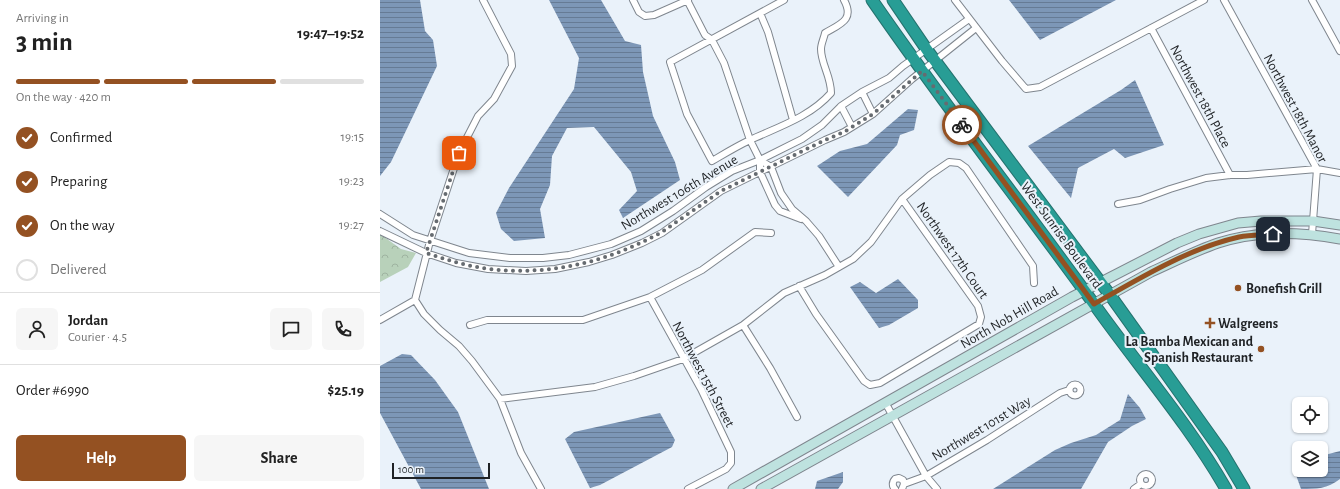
<!DOCTYPE html>
<meta charset="utf-8">
<style>
:root{--surface:#fff;--page:#f6f6f6;--text:#222;--muted:#767676;--line:#e0e0e0;--accent:#945122}
body{margin:0;font-family:"Alegreya Sans",sans-serif;background:var(--page);color:var(--text);height:100vh;display:flex;flex-direction:column;font-size:15px;white-space:nowrap}
*{box-sizing:border-box;margin:0}
p{font-size:13px;color:var(--muted)}
.icon{flex:none;width:22px;height:22px;fill:none;stroke:currentColor;stroke-width:2;stroke-linecap:round;stroke-linejoin:round}
.map{position:relative;flex:1;overflow:hidden}
.sheet{display:flex;flex-direction:column;background:var(--surface);width:380px}
.sheet>*{flex:none}
.buttons{position:absolute;left:912px;top:397px;display:grid;gap:8px}
.buttons a{display:grid;place-items:center;width:36px;height:36px;border-radius:6px;background:var(--surface);box-shadow:0 1px 3px #0004;font-size:20px}
.scale{position:absolute;left:12px;bottom:10px;width:98px;box-sizing:border-box;padding-left:4px;border:2px solid #1f2225;border-top:0;font-size:11px;line-height:14px;white-space:nowrap;color:#1f2225;-webkit-text-stroke:3px #eaf2fa;paint-order:stroke}
.pin{position:absolute;display:grid;place-items:center;width:34px;height:34px;color:#fff;margin:-17px;border-radius:8px;box-shadow:0 2px 6px #0006}
.courier{position:absolute;display:grid;place-items:center;width:40px;height:40px;margin:-20px;border:3px solid #945122;border-radius:50%;background:#fff;color:#222;box-shadow:0 1px 5px #0007}
.overview em{font-style:normal;font-weight:600}
.overview div{display:flex;flex-direction:column-reverse}
.overview{display:flex;align-items:center;justify-content:space-between;height:68px;padding:0 16px}
h1{font-size:26px;font-weight:600;line-height:30px}
.bar{display:grid;grid-template-columns:repeat(4,1fr);gap:6px 4px;align-content:center;height:48px;padding:0 16px}
.bar i{height:5px;border-radius:3px;background:var(--line)}
.bar .active{background:var(--accent)}
.bar p{grid-column:span 4}
.line{display:flex;align-items:center;gap:10px;padding:0 16px;border-top:1px solid var(--line)}
.line div{flex:1}
.round{display:grid;place-items:center;flex:none;width:42px;height:42px;border-radius:6px;background:var(--page)}
ol{padding:0 16px;list-style:none}
li{display:flex;align-items:center;gap:12px;height:44px}
li p{margin-inline-start:auto}
li .icon{padding:4px;border-radius:50%;background:var(--accent);color:#fff;stroke-width:4}
li:last-child{color:var(--muted)}
li i{width:22px;height:22px;border:2px solid var(--line);border-radius:50%}
.primary-button{display:flex;gap:8px;margin-top:auto;padding:8px 16px}
.primary-button a{flex:1;height:46px;border-radius:6px;background:var(--accent);color:#fff;font-size:16px;font-weight:600;line-height:46px;text-align:center}
.primary-button a+a{background:var(--page);color:var(--text)}
main{display:flex;flex:1;min-height:0}
.map>svg:first-child{display:block}
</style>
<main>
<section class="sheet">
<div class="overview"><div><h1>3 min</h1><p>Arriving in</p></div><em>19:47–19:52</em></div>
<div class="bar"><i class="active"></i><i class="active"></i><i class="active"></i><i></i><p>On the way · 420 m</p></div>
<ol>
<li><svg class="icon" aria-label="check" viewBox="0 0 24 24"><path d="M5 12l5 5 9-10"/></svg>Confirmed<p>19:15</p></li>
<li><svg class="icon" aria-label="check" viewBox="0 0 24 24"><path d="M5 12l5 5 9-10"/></svg>Preparing<p>19:23</p></li>
<li><svg class="icon" aria-label="check" viewBox="0 0 24 24"><path d="M5 12l5 5 9-10"/></svg>On the way<p>19:27</p></li>
<li><i></i>Delivered</li>
</ol>
<div class="line" style="height:72px"><a class="round"><svg class="icon" aria-label="person" viewBox="0 0 24 24"><circle cx="12" cy="8" r="4"/><path d="M4 21q1-7 8-7t8 7"/></svg></a><div><b>Jordan</b><p>Courier · 4.5</p></div><a class="round"><svg class="icon" aria-label="chat" viewBox="0 0 24 24"><path d="M4 5h16v11H9l-5 4z"/></svg></a><a class="round"><svg class="icon" aria-label="phone" viewBox="0 0 24 24"><path d="M5 4h4l2 5-3 2q2 4 5 5l2-3 5 2v4C11 20 4 13 5 4z"/></svg></a></div>
<div class="line" style="height:52px"><div>Order #6990</div><b>$25.19</b></div>
<div class="primary-button"><a>Help</a><a>Share</a></div>
</section>
<div class="map">
<svg width="960" height="489" viewBox="0 0 960 489">
<defs>
<pattern id="park-crowns" width="20" height="18" patternUnits="userSpaceOnUse"><rect width="20" height="18" fill="#b8d1ba"/><path d="M2 6a3 3 0 1 1 6 0M12 15a3 3 0 1 1 6 0" fill="none" stroke="#9eb3a0"/></pattern>
<pattern id="water-rules" width="6" height="5" patternUnits="userSpaceOnUse"><rect width="6" height="5" fill="#7d97b7"/><path d="M0 2.5h6" fill="none" stroke="#667b95"/></pattern>
</defs>
<rect width="100%" height="100%" fill="#eaf2fa"/>
<path fill="url(#park-crowns)" d="M0 234 21 249 36 253 28 267 0 282Z"/>
<path fill="url(#water-rules)" d="M0 0H40L45 31 53 40 57 66 11 162 0 176Z
M169 0H221L245 41 261 45 263 72 273 116 295 162 300 180 243 218 239 210 257 191 251 172 214 127 187 128 172 156 170 185 160 209 165 238 134 241 121 229 116 213 129 188 194 89 199 58Z
M629 0H736L660 40Z
M755 80 784 145 745 158 734 149 698 168 691 198 648 146 741 90Z
M528 109 538 110 534 130 520 135 517 145 468 197 437 166 460 151 487 144Z
M518 279 538 300V308L509 325 499 328 470 287 480 282 496 293Z
M22 354 31 355 55 380 78 412 109 489H41L0 413V366Z
M748 394 760 408 766 419 752 426 728 442 701 489H613L675 450 691 443 716 435 740 420Z
M280 413 295 440 292 447 220 485 210 488 185 439 194 432Z
M960 451V479C947 489 937 489 921 489L916 475 923 470H941V456Z
M463 472V482L458 489H435L437 481Z"/>
<g fill="none" stroke-linecap="round" stroke-linejoin="round">
<defs>
<path id="street" d="M103 0 131 54 132 66 114 99 98 116 79 153 50 241 35 300 44 314 60 330 79 346 92 361 120 399 141 453 161 489
M253 0 259 12 265 16 274 15 308 0
M307 0 325 35 332 40 344 63 370 140 380 160 391 167 401 193 412 209 426 221 439 236 459 267
M404 0 290 62 307 114 332 161C344 154 357 146 370 140 398 127 430 117 451 93 451 76 441 64 441 49 441 44 444 38 445 33 460 24 475 20 464 0
M575 0 622 61 646 89 660 87 824 0
M844 0 937 169 932 234
M932 0 960 51
M380 13 388 32 413 120
M771 28 850 175
M482 92 493 114
M461 106 472 127
M380 160V172L395 205 400 211 421 219
M738 204 760 200 790 189 826 178 850 175H867L937 169 960 173
M0 214 33 235 89 253 130 258H163L189 255 231 244 261 231 293 211 326 187 352 171 380 160 422 139 442 125 461 106 482 92 509 78 523 66 589 19
M0 231 46 253 76 263 108 269 146 271 175 269 209 262 232 255 262 243 282 233 341 191 445 140 464 132 493 114 532 79 596 28
M419 286 436 314 484 381 490 385 500 383 599 324 601 317 598 306 522 199
M270 297 321 389 351 452V463L346 469 308 489
M0 320 35 300
M90 325 107 320H203L270 297 322 270 375 232 391 233
M363 325 390 368 417 417
M689.5 390a5.5 5.5 0 1 1 11 0a5.5 5.5 0 1 1-11 0Z
M120 399 215 387 254 376 303 359 363 325 404 293 445 275 473 259 491 242 522 199 550 175 569 162 579 163 586 168 653 266 654 283
M506 404 546 476 557 489
M760 480a6 6 0 1 1 12 0a6 6 0 1 1-12 0Z
M524 484 546 476 607 440 680 393 689 390
M515 489C512 486 512 482 515 479L519 478 523 480 524 484 522 489
M754 489 761 484"/>
<path id="secondary" d="M353 489 692 297 797 243 819 234 858 223 881 221H933L960 225
M381 489 771 272C793 262 815 251 838 243 877 230 921 232 960 239"/>
<path id="highway" d="M492 0C563 103 640 202 714 304 758 366 808 423 846 489
M513 0 547 50 730 295 842 452 864 489"/>
</defs>
<use href="#street" stroke="#7f868e" stroke-width="8"/>
<use href="#secondary" stroke="#7f868e" stroke-width="11"/>
<use href="#highway" stroke="#25726e" stroke-width="13"/>
<use href="#street" stroke="#fff" stroke-width="6"/>
<use href="#secondary" stroke="#bee2df" stroke-width="9"/>
<use href="#highway" stroke="#289d95" stroke-width="11"/>
</g>
<g fill="none" stroke-linecap="round" stroke-linejoin="round">
<path stroke="#666b70" stroke-width="4" stroke-dasharray="0 7.2" d="M79 153 46 253C67 260 87 266 109 269 170 276 228 262 282 232L341 191 445 140 464 132 493 114 542 71 582 125"/>
<path stroke="#945122" stroke-width="5" d="M582 125 714 304C758 279 809 248 859 237 870 235 882 235 893 234"/>
</g>
<g fill="#945122" stroke="#eaf2fa" stroke-width="1.5">
<circle cx="858" cy="288" r="4"/>
<path d="M828 317h4v4h4v4h-4v4h-4v-4h-4v-4h4z"/>
<circle cx="881" cy="349" r="4"/>
</g>
<g text-anchor="middle" stroke-width="4" stroke-linejoin="round" paint-order="stroke">
<g font-size="14" fill="#1f2225" stroke="#eaf2fa">
<text transform="translate(821 96) rotate(62)" y="5">Northwest 18th Place</text>
<text transform="translate(916 108) rotate(62)" y="5">Northwest 18th Manor</text>
<text transform="translate(299 192) rotate(-31)" y="5">Northwest 106th Avenue</text>
<text transform="translate(682 235) rotate(54)" y="5">West Sunrise Boulevard</text>
<text transform="translate(573 250) rotate(55)" y="5">Northwest 17th Court</text>
<text transform="translate(629 317) rotate(-30)" y="5">North Nob Hill Road</text>
<text transform="translate(324 374) rotate(62)" y="5">Northwest 15th Street</text>
<text transform="translate(601 428) rotate(-31)" y="5">Northwest 101st Way</text>
</g>
<g font-size="14" font-weight="bold" fill="#1f2225" stroke="#eaf2fa" text-anchor="start">
<text x="866" y="293">Bonefish Grill</text>
<text x="838" y="328">Walgreens</text>
<text x="873" y="346" text-anchor="end">La Bamba Mexican and<tspan x="873" dy="16">Spanish Restaurant</tspan></text>
</g>
</g>
</svg>
<div class="buttons">
<a><svg class="icon" aria-label="locate" viewBox="0 0 24 24"><circle cx="12" cy="12" r="6"/><path d="M12 2v4M12 18v4M2 12h4M18 12h4"/></svg></a>
<a><svg class="icon" aria-label="layers" viewBox="0 0 24 24"><path d="M12 4l9 5-9 5-9-5zM3 14l9 5 9-5"/></svg></a>
</div>
<div class="scale">100 m</div>
<div class="pin" style="left:79px;top:153px;background:#ea580c"><svg class="icon" aria-label="bag" viewBox="0 0 24 24"><path d="M5 8h14l-1 12H6zM9 8a3 3 0 0 1 6 0"/></svg></div>
<div class="pin" style="left:893px;top:234px;background:#1f2937"><svg class="icon" aria-label="home" viewBox="0 0 24 24"><path d="M3 11l9-7 9 7M6 9v11h12V9"/></svg></div>
<div class="courier" style="left:582px;top:125px"><svg class="icon" aria-label="bike" viewBox="0 0 24 24"><circle cx="6" cy="16" r="4"/><circle cx="18" cy="16" r="4"/><path d="M6 16l4-8h5l3 8M10 8l3 8H6M13 5h3"/></svg></div>
</div>
</main>
